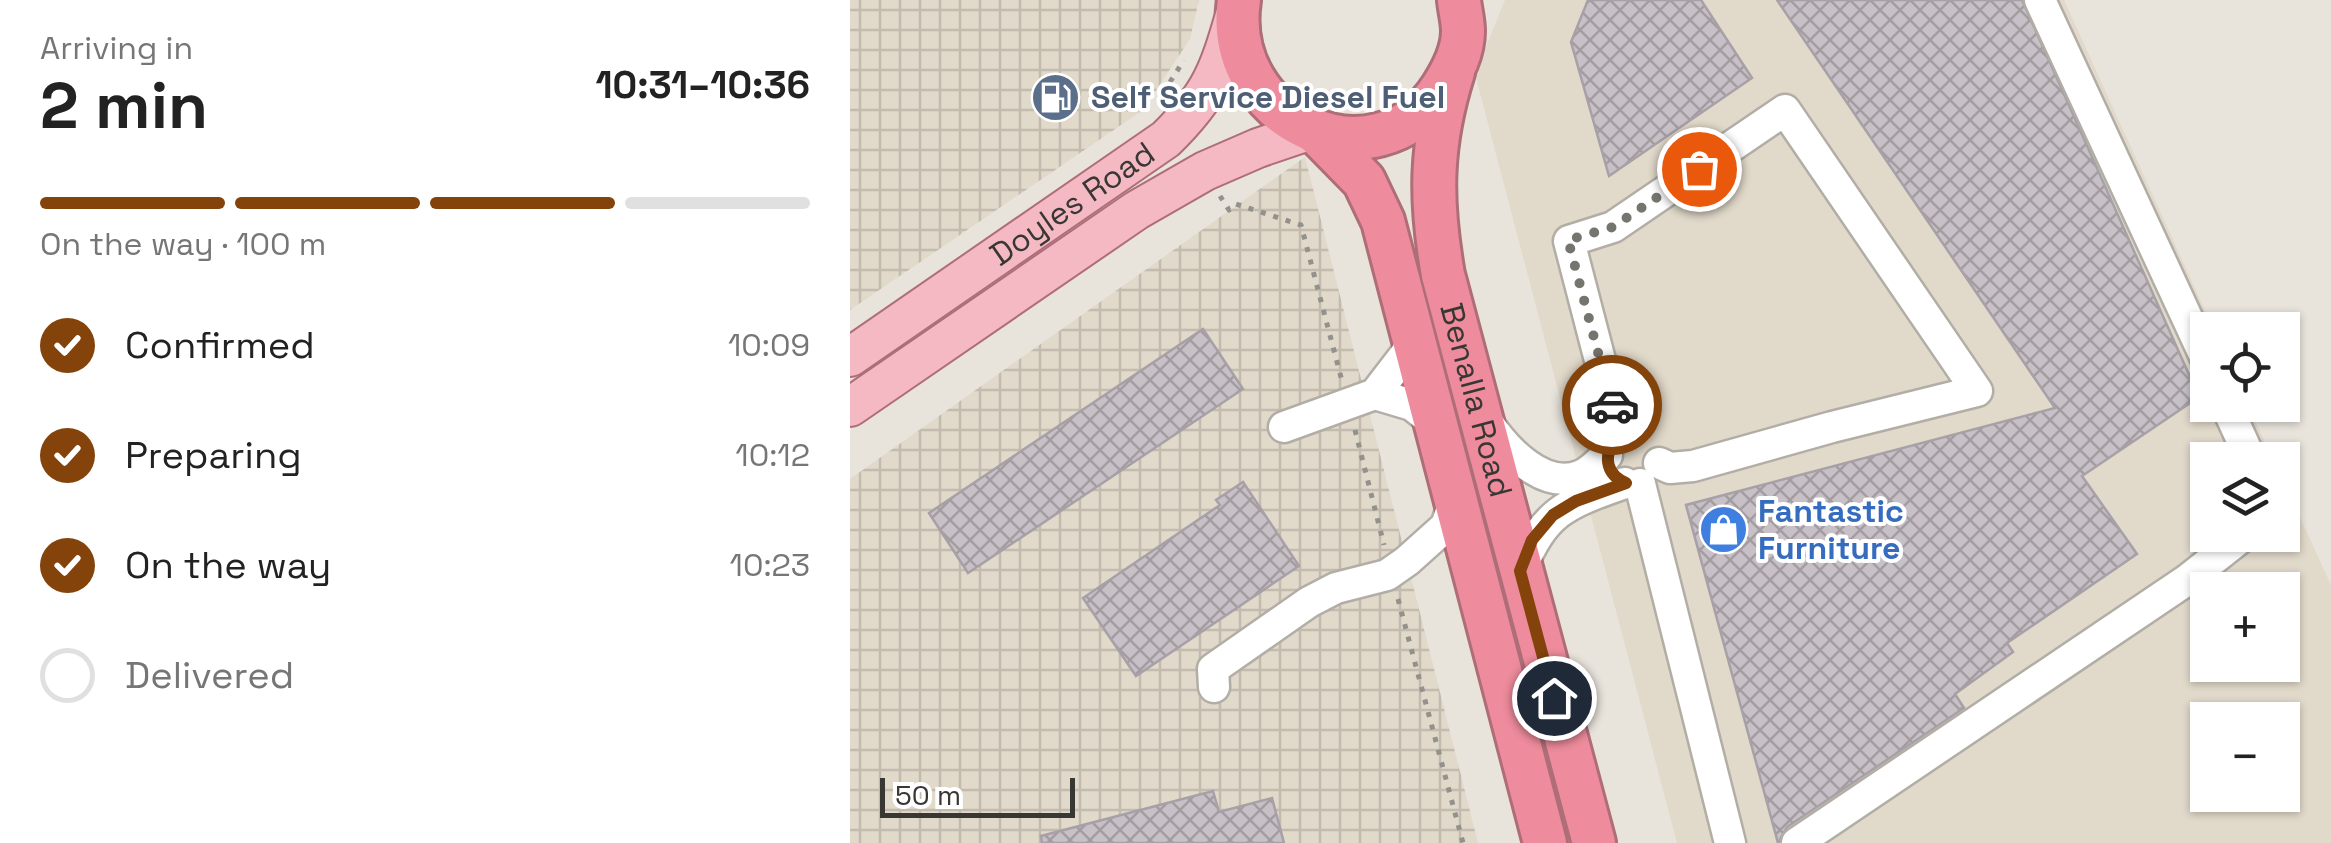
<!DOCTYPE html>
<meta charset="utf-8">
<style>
:root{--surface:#fff;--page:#f2f2f2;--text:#222;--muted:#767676;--line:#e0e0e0;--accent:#83430b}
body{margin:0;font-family:"Space Grotesk",sans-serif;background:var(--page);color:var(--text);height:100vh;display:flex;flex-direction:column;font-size:38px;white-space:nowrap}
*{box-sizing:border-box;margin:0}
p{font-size:32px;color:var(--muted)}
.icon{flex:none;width:55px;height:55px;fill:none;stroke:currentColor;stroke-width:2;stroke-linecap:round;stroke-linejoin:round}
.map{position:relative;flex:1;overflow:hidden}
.panel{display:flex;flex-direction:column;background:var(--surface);width:850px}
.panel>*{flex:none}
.buttons{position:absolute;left:1340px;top:312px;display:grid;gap:20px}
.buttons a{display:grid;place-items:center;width:110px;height:110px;border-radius:0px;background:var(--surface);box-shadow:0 2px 8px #0004;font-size:50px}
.scale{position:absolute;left:30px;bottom:25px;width:195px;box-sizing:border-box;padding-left:10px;border:5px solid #383734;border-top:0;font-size:28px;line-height:35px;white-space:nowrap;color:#383734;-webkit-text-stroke:8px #fff;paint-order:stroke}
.pin{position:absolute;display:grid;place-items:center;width:85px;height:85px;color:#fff;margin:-42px;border:5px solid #fff;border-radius:50%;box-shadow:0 2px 10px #0007}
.courier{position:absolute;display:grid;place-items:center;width:100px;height:100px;margin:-50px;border:8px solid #83430b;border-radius:50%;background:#fff;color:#222;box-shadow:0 2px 12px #0007}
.headline em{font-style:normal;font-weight:800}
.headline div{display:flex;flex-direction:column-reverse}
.headline{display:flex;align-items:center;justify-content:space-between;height:170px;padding:0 40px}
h1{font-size:65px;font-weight:800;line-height:75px}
.bar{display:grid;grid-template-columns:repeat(4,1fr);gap:15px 10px;align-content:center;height:120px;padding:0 40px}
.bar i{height:12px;border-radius:8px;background:var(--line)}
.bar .active{background:var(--accent)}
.bar p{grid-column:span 4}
ol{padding:0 40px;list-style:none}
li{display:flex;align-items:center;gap:30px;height:110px}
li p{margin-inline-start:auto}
li .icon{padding:10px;border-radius:50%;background:var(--accent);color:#fff;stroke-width:4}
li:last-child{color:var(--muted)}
li i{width:55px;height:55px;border:5px solid var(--line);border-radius:50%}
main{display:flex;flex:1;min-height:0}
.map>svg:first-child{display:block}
</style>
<main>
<section class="panel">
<div class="headline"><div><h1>2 min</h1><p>Arriving in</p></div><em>10:31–10:36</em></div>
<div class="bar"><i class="active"></i><i class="active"></i><i class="active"></i><i></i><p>On the way · 100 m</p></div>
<ol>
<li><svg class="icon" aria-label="check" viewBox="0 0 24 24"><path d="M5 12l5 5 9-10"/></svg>Confirmed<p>10:09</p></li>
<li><svg class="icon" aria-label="check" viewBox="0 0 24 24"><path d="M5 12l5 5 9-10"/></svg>Preparing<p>10:12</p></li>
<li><svg class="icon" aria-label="check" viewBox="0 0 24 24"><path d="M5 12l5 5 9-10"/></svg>On the way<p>10:23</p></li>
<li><i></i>Delivered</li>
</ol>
</section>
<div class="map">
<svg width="1481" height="843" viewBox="0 0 1481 843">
<defs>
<pattern id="industrial-grid" width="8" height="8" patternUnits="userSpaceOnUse" patternTransform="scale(2.5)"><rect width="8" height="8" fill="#e1d9ca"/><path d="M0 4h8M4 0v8" fill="none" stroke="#c2bbae"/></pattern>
<pattern id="building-cross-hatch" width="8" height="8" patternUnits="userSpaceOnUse" patternTransform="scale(2.5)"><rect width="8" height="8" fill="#c7c0c6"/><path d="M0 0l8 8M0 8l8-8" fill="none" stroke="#a39da2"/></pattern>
</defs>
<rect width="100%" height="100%" fill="#e8e4dc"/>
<path fill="#e1d9ca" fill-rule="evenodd" d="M655 0H1214L1364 330H1358V405H1398L1423 460H1358V535H1432L1433 480 1481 585V843H827L625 74ZM1358 590H1432V665H1358ZM1358 720H1432V795H1358Z"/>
<path fill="url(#industrial-grid)" d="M0 0H349L340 39 293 110 0 310Z
M455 157 628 843H0V479Z"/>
<path fill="url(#building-cross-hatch)" stroke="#a7a1a7" stroke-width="2.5" d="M738 0H851L902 78 759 176 721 42Z
M927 0H1172L1349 397 1232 476 1287 554 1157 643 1163 652 1105 694 1114 708 937 827 928 843 836 505 1205 408Z
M353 329 393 389 118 573 79 513Z
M393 482 449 566 286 676 233 598 370 505 366 500Z
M363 791 369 812 422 798 434 843H192L191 836Z"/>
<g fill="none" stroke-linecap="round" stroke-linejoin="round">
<defs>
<path id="minor" d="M1190 0 1358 363
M565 337 555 355 525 394 562 405 587 425
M1376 405 1401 460
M636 420C655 449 694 492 732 475 741 471 750 461 757 455
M434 427 525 394
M777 433 765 418 719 241 763 227 935 110 1127 391 982 427 843 466 820 468 809 463
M790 484 880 843
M670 571C695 510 716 504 775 483
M364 687 363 669 459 602 486 588 537 575 557 561 596 526 606 496
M947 843 1337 580 1394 535"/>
<g id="major">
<path id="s1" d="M0 357 316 139C361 95 369 71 386 12"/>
<path d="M0 407 287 210 355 171 408 148 461 130"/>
</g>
<g id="highway">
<path d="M389 0C371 121 525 191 592 88 603 71 613 52 613 31 613 21 610 10 609 0"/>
<path id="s2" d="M603 72C580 145 580 200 593 275L744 843"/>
<path d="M466 132 514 181 533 221 695 843"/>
</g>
</defs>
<use href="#minor" stroke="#b2aea6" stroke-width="35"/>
<use href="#major" stroke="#ae6e78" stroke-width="42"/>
<use href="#highway" stroke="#ae6e78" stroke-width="48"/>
<path stroke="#93918b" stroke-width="5" stroke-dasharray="5 8" stroke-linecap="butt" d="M313 93 334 60
M370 196 379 210 386 204 451 225 492 381
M505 430 534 545
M548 599 613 843"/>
<use href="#minor" stroke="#fff" stroke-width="30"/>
<use href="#major" stroke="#f5b9c4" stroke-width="38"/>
<use href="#highway" stroke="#ee8b9c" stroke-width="42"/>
</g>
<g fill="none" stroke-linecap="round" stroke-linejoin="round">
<path stroke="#76746f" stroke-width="10" stroke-dasharray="0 18" d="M762 405 718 240 763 227 849 169"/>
<path stroke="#83430b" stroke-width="12" d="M704 698 670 571 682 540 703 515 726 501 776 483C757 475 753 458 764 441L777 433 766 418 762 405"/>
</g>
<defs>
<symbol id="fuel-disc" viewBox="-11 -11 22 22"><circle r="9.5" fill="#5c6f8a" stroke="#fff"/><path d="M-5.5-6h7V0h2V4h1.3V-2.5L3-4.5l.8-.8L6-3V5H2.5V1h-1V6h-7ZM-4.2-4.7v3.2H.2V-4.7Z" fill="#fff"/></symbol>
<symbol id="shop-disc" viewBox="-11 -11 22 22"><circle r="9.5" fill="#3f7fe0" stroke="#fff"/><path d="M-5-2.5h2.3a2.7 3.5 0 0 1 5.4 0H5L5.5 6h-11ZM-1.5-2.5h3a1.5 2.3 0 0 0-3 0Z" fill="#fff"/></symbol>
</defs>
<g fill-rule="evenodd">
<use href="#fuel-disc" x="178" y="70" width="55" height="55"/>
<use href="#shop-disc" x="846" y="502" width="55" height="55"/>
</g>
<g text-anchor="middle" stroke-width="8" stroke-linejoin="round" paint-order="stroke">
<g font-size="32" font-weight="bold" fill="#4e5e75" stroke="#fff" text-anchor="start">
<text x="241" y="108">Self Service Diesel Fuel</text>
</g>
<g font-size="32" fill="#383734" stroke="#fff">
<text dy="11" stroke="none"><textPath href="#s1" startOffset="270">Doyles Road</textPath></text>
<text dy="11" stroke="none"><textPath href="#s2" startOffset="335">Benalla Road</textPath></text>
</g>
<g font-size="32" font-weight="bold" fill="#366cbe" stroke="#fff" text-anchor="start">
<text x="908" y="522">Fantastic<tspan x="908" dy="37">Furniture</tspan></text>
</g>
</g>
</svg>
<div class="buttons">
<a><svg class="icon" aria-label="locate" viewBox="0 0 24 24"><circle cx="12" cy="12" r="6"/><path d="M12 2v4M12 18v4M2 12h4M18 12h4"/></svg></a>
<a><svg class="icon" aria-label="layers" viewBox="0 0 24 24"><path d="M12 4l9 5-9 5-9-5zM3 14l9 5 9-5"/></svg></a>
<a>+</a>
<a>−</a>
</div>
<div class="scale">50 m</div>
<div class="pin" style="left:849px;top:169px;background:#ea580c"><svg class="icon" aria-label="bag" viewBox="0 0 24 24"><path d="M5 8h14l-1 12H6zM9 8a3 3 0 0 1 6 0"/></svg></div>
<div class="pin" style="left:704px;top:698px;background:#1f2937"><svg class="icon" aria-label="home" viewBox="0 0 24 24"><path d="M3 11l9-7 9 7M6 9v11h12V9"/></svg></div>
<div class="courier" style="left:762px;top:405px"><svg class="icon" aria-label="car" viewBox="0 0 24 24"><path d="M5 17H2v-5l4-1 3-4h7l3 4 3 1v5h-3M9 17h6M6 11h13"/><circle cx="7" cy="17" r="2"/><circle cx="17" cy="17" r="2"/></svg></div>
</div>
</main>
